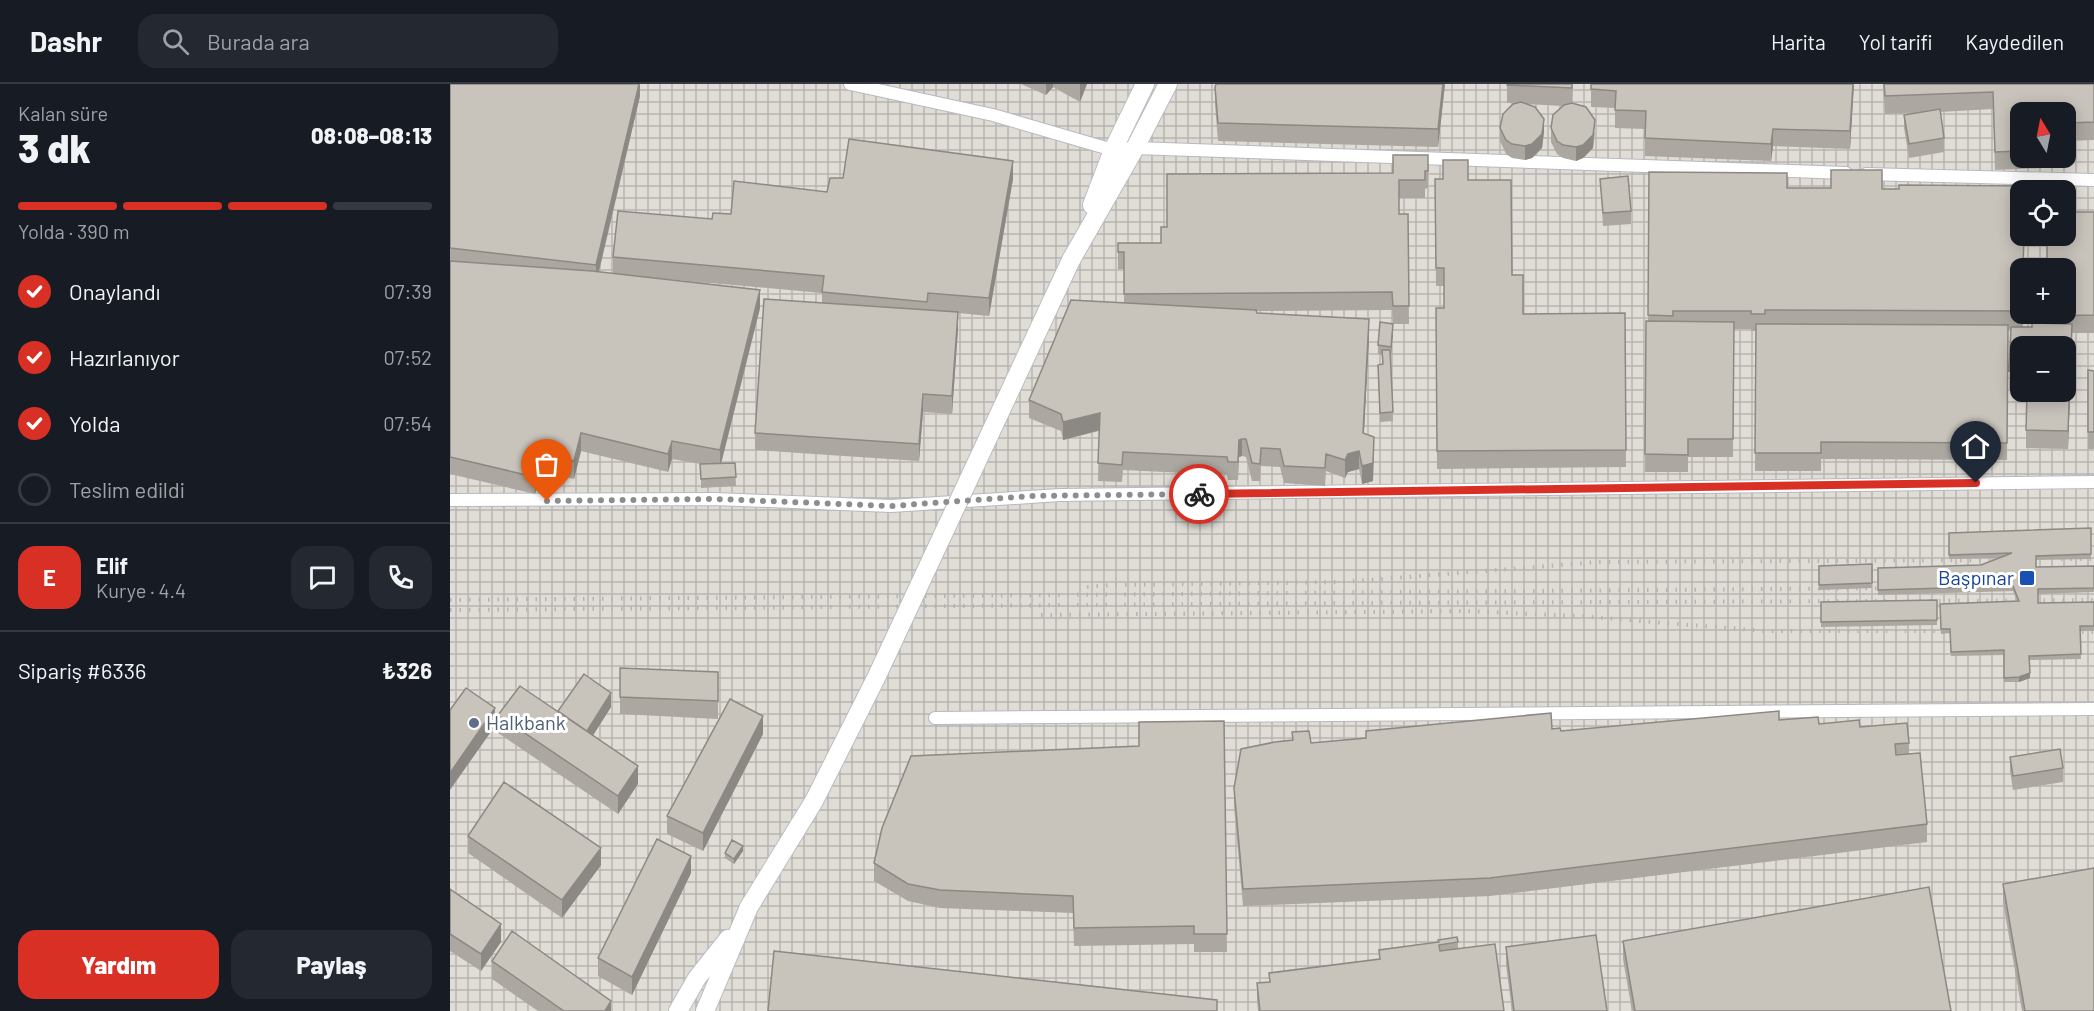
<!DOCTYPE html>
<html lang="tr">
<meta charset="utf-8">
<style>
:root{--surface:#171b24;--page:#242831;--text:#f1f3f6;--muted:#9ea1a6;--line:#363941;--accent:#d93025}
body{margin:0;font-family:Barlow,sans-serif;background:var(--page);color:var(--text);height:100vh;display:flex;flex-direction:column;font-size:22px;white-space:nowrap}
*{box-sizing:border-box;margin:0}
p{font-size:20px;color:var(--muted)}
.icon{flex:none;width:33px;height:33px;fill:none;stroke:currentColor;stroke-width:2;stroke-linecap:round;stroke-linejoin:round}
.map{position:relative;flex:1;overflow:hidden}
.details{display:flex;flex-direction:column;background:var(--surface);width:450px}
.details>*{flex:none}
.needle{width:39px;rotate:350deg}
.tools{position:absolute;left:1560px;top:18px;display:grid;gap:12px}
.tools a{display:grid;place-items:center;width:66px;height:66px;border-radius:12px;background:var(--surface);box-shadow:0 3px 15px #0003;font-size:30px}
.pin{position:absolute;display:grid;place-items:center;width:51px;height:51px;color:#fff;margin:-62px -26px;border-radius:50% 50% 50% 0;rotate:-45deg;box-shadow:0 0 6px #0007}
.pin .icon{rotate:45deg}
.courier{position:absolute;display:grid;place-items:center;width:60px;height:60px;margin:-30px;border:4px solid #d93025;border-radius:50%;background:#fff;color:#222;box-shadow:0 2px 8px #0007}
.summary em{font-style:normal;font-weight:800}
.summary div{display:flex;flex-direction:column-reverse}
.summary{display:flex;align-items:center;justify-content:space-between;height:102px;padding:0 18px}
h1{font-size:39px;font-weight:800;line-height:45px}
.bar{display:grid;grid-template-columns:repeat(4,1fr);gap:9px 6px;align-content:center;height:72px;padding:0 18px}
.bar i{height:8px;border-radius:4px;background:var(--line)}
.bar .current{background:var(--accent)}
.bar p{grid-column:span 4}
.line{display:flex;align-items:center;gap:15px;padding:0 18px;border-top:2px solid var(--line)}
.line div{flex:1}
.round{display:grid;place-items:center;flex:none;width:63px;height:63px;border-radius:18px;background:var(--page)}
ol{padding:0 18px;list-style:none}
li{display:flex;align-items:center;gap:18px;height:66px}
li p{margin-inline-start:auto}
li .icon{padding:6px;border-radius:50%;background:var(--accent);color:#fff;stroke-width:4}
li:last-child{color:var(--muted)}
li i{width:33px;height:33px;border:3px solid var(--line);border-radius:50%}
.button{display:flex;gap:12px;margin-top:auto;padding:12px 18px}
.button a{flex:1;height:69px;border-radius:18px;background:var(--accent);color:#fff;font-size:24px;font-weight:800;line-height:69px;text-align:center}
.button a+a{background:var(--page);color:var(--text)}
header{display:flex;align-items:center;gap:36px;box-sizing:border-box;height:84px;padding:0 30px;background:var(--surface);border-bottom:2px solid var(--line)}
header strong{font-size:28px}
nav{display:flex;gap:33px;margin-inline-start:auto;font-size:21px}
.search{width:420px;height:54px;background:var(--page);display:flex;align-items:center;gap:15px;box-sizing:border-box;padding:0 21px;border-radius:18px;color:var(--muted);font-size:22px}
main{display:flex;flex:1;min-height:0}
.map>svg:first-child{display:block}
</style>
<header>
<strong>Dashr</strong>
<div class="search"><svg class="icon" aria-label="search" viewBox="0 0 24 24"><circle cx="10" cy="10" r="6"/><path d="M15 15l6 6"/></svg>Burada ara</div>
<nav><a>Harita</a><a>Yol tarifi</a><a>Kaydedilen</a></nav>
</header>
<main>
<section class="details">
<div class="summary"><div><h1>3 dk</h1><p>Kalan süre</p></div><em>08:08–08:13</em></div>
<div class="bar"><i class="current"></i><i class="current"></i><i class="current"></i><i></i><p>Yolda · 390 m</p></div>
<ol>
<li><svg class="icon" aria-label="check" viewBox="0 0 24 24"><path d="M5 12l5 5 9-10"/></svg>Onaylandı<p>07:39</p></li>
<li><svg class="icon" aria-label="check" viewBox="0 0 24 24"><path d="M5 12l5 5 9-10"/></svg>Hazırlanıyor<p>07:52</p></li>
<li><svg class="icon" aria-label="check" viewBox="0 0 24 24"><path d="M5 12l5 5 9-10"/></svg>Yolda<p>07:54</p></li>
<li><i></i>Teslim edildi</li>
</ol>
<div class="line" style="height:108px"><b class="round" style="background:var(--accent);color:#fff">E</b><div><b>Elif</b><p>Kurye · 4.4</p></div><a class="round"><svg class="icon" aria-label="chat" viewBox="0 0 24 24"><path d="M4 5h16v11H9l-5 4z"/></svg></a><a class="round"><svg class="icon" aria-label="phone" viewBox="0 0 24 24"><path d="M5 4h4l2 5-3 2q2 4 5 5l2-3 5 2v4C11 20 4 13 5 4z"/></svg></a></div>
<div class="line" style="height:78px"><div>Sipariş #6336</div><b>₺326</b></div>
<div class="button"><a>Yardım</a><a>Paylaş</a></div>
</section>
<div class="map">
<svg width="1644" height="927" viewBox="0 0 1644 927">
<defs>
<pattern id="industrial-grid" width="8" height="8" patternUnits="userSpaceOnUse" patternTransform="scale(1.5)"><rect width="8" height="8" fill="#e0ddd6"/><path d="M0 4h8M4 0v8" fill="none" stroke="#b8b6b1"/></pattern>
</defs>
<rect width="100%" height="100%" fill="#edeade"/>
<path fill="url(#industrial-grid)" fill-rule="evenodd" d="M0 0H1644V927H0ZM1570 28H1616V74H1570ZM1570 106H1616V152H1570ZM1570 184H1616V230H1570ZM1570 262H1616V308H1570Z"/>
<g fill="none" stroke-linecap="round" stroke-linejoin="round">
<defs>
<path id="street" d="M400 0 543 31 663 66 685 64 1396 89
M1416 90 1644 96
M0 416 265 415 441 422 610 411 1644 398
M485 634 1644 625"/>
<path id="secondary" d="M642 121 663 66 695 0
M621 176 685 64 718 0
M228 927 247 894 278 855
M255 927 299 823"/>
</defs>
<use href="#street" stroke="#b6b9bf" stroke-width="14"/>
<use href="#secondary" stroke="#b9bdc4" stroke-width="20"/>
<use href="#street" stroke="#fff" stroke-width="12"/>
<use href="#secondary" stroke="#fff" stroke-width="18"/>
<path stroke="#b3b4b4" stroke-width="4" stroke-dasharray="1.5 8" stroke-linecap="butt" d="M1611 475H1644
M637 503 661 501 894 498 1148 478 1560 476
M0 516 1446 504
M1470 517 1644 516
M0 526 892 519 1443 517
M591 531 1017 527 1128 532 1316 547H1508
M1613 548H1644"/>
<defs>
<path id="secondary-bridge" d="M299 823 364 717 426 594 621 176"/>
</defs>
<use href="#secondary-bridge" stroke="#b9bdc4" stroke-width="20" stroke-linecap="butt"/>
<use href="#secondary-bridge" stroke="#fff" stroke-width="18"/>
</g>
<path fill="#aca8a1" d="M0 0H190V12L149 188 163 190V173L262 135 377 108 563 95 539 232 508 229V245L502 330 473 328 469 377 305 366V349L372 219V209L205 194 310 224 271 379H285L286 402 251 404V380L222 375 218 388 131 367 124 395 91 388 85 410 0 390Z
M571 0H637L630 18 603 3 596 11Z
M766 0H995L988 63 768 57 765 21V3Z
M1057 0H1123L1122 19 1145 49 1143 64 1133 74 1126 77 1113 74 1107 70 1101 58V44L1113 22 1076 20 1094 48 1092 64 1082 74 1075 76 1062 74 1056 70 1050 57V44L1067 19H1057Z
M1141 0H1404L1400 65 1323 62 1321 77 1195 72V45L1165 44V24L1141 23Z
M1433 0H1644V56L1616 57V28H1570V74H1615V83L1545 86 1543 25 1490 28 1494 54V68L1459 74 1454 44V31L1467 29 1435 30Z
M978 71V104L975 105V114H949V130H958L959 240H943L941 272 943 337 930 338 928 290V281L933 280 932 271 928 270V261L943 240 942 226 807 227V229L919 253 914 349 924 371 923 397 912 400 909 385 898 388 895 394 876 387 875 402 834 399 830 383 811 382 810 397H802L796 373 792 372 789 373 788 396H778L777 391 673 386 672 398 648 397 649 347 613 356 611 347 579 334V316L674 219V185H668V159H711L717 143 943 89Z
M1199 88 1337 104 1432 105 1570 184V230H1573V243H1582L1598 239 1597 230 1644 128V249H1622L1618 365 1576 364V346L1616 308 1570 262V305H1559L1561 245H1558L1557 376 1371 375V387H1305L1306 247H1301V245H1284L1283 373H1238V388H1195L1196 237H1198Z
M985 95 1018 96 1062 191 1073 230 1175 229 1176 383 987 385 986 224H994V202H986Z
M1150 95 1181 127V140L1153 142Z
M1638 286 1644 287V365H1638Z
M1641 444V475L1586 476V483L1644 482V508L1588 510V519L1644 518V547H1630L1631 575 1579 576 1580 594 1569 598H1554V571L1501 572 1500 549 1491 550 1490 520 1567 517 1563 507 1428 511V484L1531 481 1550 474 1499 475V449Z
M1422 480V504L1369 506V482Z
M1487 516V541L1371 543V518Z
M170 584 268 588V635L170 630Z
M161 623 143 651 188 700 168 730 48 649V631Z
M1329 636 1410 643 1459 659V670L1477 740V758L1040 812 793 822 784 722V704L842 656V648L861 659 916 654V647L1102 645 1111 647Z
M774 637 777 868H744V860L624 862 623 829 490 824 458 817 424 797V779L689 662Z
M313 650 253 767 217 750V732Z
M1560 673 1613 684V698L1563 706 1560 687Z
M18 752 151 781 112 834 18 769Z
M293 767 284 780 275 774V769Z
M241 789 182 911 148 892V874Z
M1553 800 1644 927H1572L1553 818Z
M0 805 51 858 31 887 0 867Z
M1173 857 1501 927H1182L1173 875Z
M1008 858V865L1054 927H808L807 917V899L819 898V889L929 875V866Z
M1056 863 1157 927H1062L1056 881Z
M42 877 161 927H88L42 895Z"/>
<path fill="#8c8883" d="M189 0H190V12L146 199V181Z
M596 0H603V3L596 11Z
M630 0H637L630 18Z
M993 0H995L988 63V45Z
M1403 0H1404L1400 65V47Z
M1094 35V48L1092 64 1082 74 1075 76V62Z
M1145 36 1143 64 1133 74 1126 77V63Z
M1323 45V62L1321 77V60Z
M563 77V95L539 232V214Z
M310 206V224L270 384V366Z
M508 228V245L502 330V312Z
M919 235V253L913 366V349Z
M943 240V249L941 272V263Z
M1622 240V258L1618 365V347Z
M473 310V328L469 377V360Z
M650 329V346L613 356V338Z
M131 349V367L124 395V377Z
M924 353 923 397 912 400V382Z
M792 355V372L789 373 788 396 789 356Z
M222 357V375L218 388V370Z
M909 367V385L898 388 895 394V376L898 370Z
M91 370V388L85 410V393Z
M1580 589V594L1569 598V593Z
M161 609V623L137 661V647Z
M45 624V642L0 706V689Z
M313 632V650L253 767V749Z
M188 682V700L168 730V712Z
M293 762V767L284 780V775Z
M151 764V781L112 834V816Z
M241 772V789L182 911V893Z
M51 840V858L31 887V870Z
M161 917V927H155Z"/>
<path fill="#c8c3bb" stroke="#8c8883" stroke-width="1.5" d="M0 0H189L146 181 0 164Z
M766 0H993L988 45 768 39 765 3Z
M1057 0H1122V4L1057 1Z
M1141 0H1403L1400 47 1323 45 1321 60 1195 54 1196 27 1165 26 1166 7 1141 5Z
M1434 0H1644V38L1616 39V28H1570V67L1545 68 1543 8 1435 12Z
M1071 18 1085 23 1094 35 1092 50 1082 60 1075 62 1062 60 1056 56 1050 44 1053 30 1063 20Z
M1122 19 1136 23 1145 36 1143 51 1133 61 1126 63 1113 61 1107 57 1101 44 1103 31 1114 21Z
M1490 25 1494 54 1459 60 1454 31Z
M399 55 563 77 539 214 478 209 477 218 372 208 374 192 163 173 168 127 262 135 263 129 281 130 284 97 377 108 380 94H393Z
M943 71H978V87H975V96H949V130H958L959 222H943L942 208 674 210V168H668V159H711V143H717V90L943 89Z
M993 76H1018V96H1061L1062 191H1073V230L1175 229 1176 366 987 367 986 224H994V184H986L985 95H993Z
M1381 86H1432V105H1449V101L1574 102V106H1570V152H1574L1573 184H1570V227L1315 226V230H1301V227H1223V232L1198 231 1199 88 1337 89V104H1381Z
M1178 92 1181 127 1153 129 1150 95Z
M1616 128H1644V231L1598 232V230H1616V184H1597V152H1616Z
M0 177 142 187 310 206 270 366 222 357 218 370 131 349 124 377 91 370 85 393 0 373Z
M314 215 508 228 502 312 473 310 469 360 305 349Z
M621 216 806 226 807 229 919 235 913 349 924 353 923 379 912 382 909 367 898 370 895 376 876 370 875 384 834 382 830 365 811 364 810 380 802 379 796 355H792L789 356 788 378H778L777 373 673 368 672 381 648 379 650 329 613 338 611 330 579 316Z
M1196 237 1284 238 1283 355H1238V371L1195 370Z
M930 238 943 240 941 263 928 261Z
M1582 239 1622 240 1618 347 1576 346 1577 308H1616V262H1570V288L1559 287 1561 243H1582Z
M1306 240 1558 241 1557 359 1371 358V369H1305Z
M932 266H940L943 328 930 329 928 281 933 280Z
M1638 286 1644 287V348H1638Z
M285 379 286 393 251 395 250 380Z
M1641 444V470L1586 472V483L1644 482V504L1588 505V519L1644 518V542H1630L1631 570 1579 572 1580 589 1569 593 1554 594V566L1501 568 1500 545H1491L1490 520 1569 517 1563 502 1428 506V484L1531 481 1562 469 1499 471V449Z
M1422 480V499L1369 501V482Z
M1487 516V536L1371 538V518Z
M170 584 268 588V617L170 613Z
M134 590 161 609 137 647 108 627Z
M70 602 188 682 168 712 48 631Z
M16 604 45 624 0 689V626Z
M280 615 313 632 253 749 217 732Z
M1329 627V636L1368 633 1369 640 1409 636 1410 643 1457 639 1459 659 1445 660 1446 671 1470 669 1477 740 1040 794 793 805 784 704 791 665 825 658 843 656 842 648 859 647 861 659 916 654V647L1101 629 1102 645 1110 644 1111 647Z
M774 637 777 850H744V842L624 844 623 812 490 806 458 800 424 779 432 744 461 672 689 662V638Z
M1610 665 1613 684 1563 692 1560 673Z
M54 698 151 764 112 816 18 752Z
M207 755 241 772 182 893 148 874Z
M282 756 293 762 284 775 275 769Z
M1644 784V927H1575L1553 800Z
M1479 803 1501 927H1185L1173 857Z
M0 805 51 840 31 870 0 850Z
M62 847 161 917 155 927H114L42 877Z
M1146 851 1157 927H1064L1056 863Z
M1007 853 1008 858 989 861 990 867 1045 860 1054 927H810L807 899 820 898 819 889 930 875 929 866 989 858 988 856Z
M324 867 767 916V927H318Z"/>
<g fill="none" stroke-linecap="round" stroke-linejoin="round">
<path stroke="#8c8d8d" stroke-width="6" stroke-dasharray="0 10.8" d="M97 417 265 415 441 422 581 412 749 410"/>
<path stroke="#d93025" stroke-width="8" d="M749 410 1526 399"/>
</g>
<rect fill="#1a4fb4" stroke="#fff" stroke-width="2" x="1569" y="486" width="16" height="16" rx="3"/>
<circle fill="#5c6f8a" stroke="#fff" stroke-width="2" cx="24" cy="639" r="6"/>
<g text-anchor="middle" stroke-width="6" stroke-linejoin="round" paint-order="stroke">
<g font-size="20" fill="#164399" stroke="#fff" text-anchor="end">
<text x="1564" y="501">Başpınar</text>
</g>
<g font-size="20" fill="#4e5e75" stroke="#fff" text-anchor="start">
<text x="36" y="646">Halkbank</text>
</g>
</g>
</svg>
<div class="tools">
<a><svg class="needle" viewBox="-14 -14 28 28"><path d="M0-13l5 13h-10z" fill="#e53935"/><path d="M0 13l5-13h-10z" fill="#9ea1a6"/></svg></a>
<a><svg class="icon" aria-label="locate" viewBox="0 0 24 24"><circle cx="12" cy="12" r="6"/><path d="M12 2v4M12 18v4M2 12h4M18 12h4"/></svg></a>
<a>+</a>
<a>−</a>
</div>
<div class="pin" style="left:97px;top:417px;background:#ea580c"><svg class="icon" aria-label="bag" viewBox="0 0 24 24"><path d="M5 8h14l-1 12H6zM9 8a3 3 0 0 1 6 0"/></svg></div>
<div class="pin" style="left:1526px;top:399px;background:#1f2937"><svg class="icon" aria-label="home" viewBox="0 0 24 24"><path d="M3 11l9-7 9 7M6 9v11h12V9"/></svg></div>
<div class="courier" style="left:749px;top:410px"><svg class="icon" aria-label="bike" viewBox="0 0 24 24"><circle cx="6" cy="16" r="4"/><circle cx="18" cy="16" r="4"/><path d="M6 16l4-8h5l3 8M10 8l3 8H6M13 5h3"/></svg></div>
</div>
</main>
